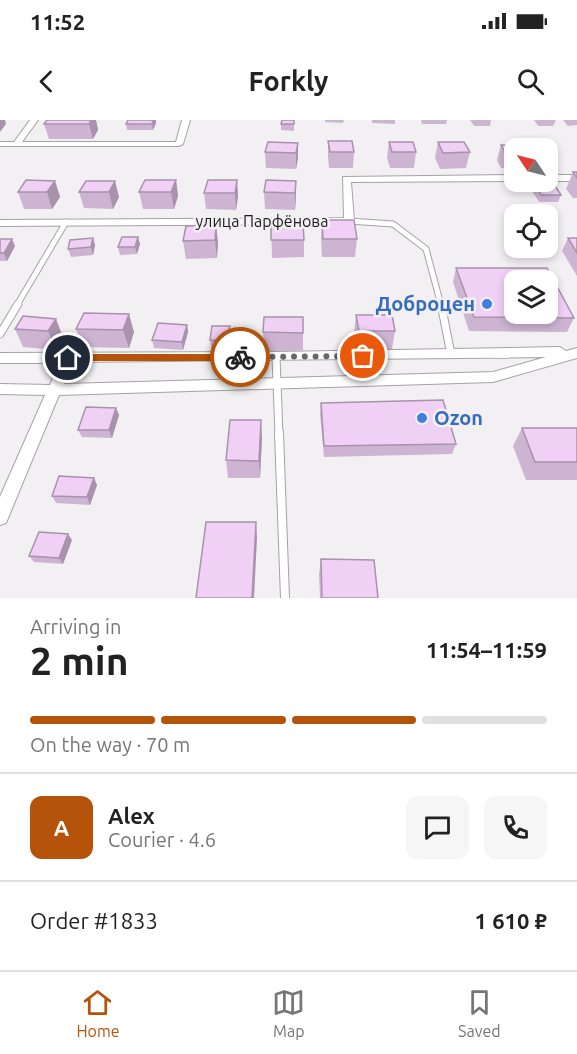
<!DOCTYPE html>
<meta charset="utf-8">
<style>
:root{--surface:#fff;--page:#f6f6f6;--text:#222;--muted:#767676;--line:#e0e0e0;--accent:#b45309}
body{margin:0;font-family:Ubuntu,sans-serif;background:var(--page);color:var(--text);height:100vh;display:flex;flex-direction:column;font-size:22px;white-space:nowrap}
*{box-sizing:border-box;margin:0}
p{font-size:20px;color:var(--muted)}
.icon{flex:none;width:33px;height:33px;fill:none;stroke:currentColor;stroke-width:2;stroke-linecap:round;stroke-linejoin:round}
.map{position:relative;height:478px;overflow:hidden}
.panel{display:flex;flex-direction:column;background:var(--surface);flex:1}
.panel>*{flex:none}
.needle{width:39px;rotate:305deg}
.tools{position:absolute;left:504px;top:18px;display:grid;gap:12px}
.tools a{display:grid;place-items:center;width:54px;height:54px;border-radius:12px;background:var(--surface);box-shadow:0 3px 9px #0003;font-size:30px}
.pin{position:absolute;display:grid;place-items:center;width:51px;height:51px;color:#fff;margin:-26px;border:3px solid #fff;border-radius:50%;box-shadow:0 2px 6px #0007}
.courier{position:absolute;display:grid;place-items:center;width:60px;height:60px;margin:-30px;border:4px solid #b45309;border-radius:50%;background:#fff;color:#222;box-shadow:0 2px 8px #0007}
.summary em{font-style:normal;font-weight:700}
.summary div{display:flex;flex-direction:column-reverse}
.summary{display:flex;align-items:center;justify-content:space-between;height:102px;padding:0 30px}
h1{font-size:39px;font-weight:700;line-height:45px}
.bar{display:grid;grid-template-columns:repeat(4,1fr);gap:9px 6px;align-content:center;height:72px;padding:0 30px}
.bar i{height:8px;border-radius:4px;background:var(--line)}
.bar .selected{background:var(--accent)}
.bar p{grid-column:span 4}
.line{display:flex;align-items:center;gap:15px;padding:0 30px;border-top:2px solid var(--line)}
.line div{flex:1}
.round{display:grid;place-items:center;flex:none;width:63px;height:63px;border-radius:12px;background:var(--page)}
.status{display:flex;justify-content:space-between;align-items:center;height:42px;padding:0 30px;background:var(--surface);direction:ltr}
.status svg{height:16px;fill:currentColor}
header{display:flex;justify-content:space-between;align-items:center;height:78px;padding:0 30px;background:var(--surface);font-size:27px;font-weight:700}
.tab-bar{display:flex;justify-content:space-around;align-items:center;height:84px;border-top:2px solid var(--line);background:var(--surface);font-size:16px;color:var(--muted)}
.tab-bar a{display:grid;justify-items:center;gap:3px}
.tab-bar .selected{color:var(--accent)}
.map>svg:first-child{display:block}
</style>
<div class="status"><b>11:52</b><svg viewBox="0 0 49 12"><path d="M0 12V9h3v3zM5 12V6h3v6zM10 12V3h3v9zM15 12V0h3v12zM26 1h20v11H26zM47 4h2v5h-2z"/></svg></div>
<header><svg class="icon" aria-label="back" viewBox="0 0 24 24"><path d="M15 5l-7 7 7 7"/></svg>Forkly<svg class="icon" aria-label="search" viewBox="0 0 24 24"><circle cx="10" cy="10" r="6"/><path d="M15 15l6 6"/></svg></header>
<div class="map">
<svg width="577" height="478" viewBox="0 0 577 478">
<rect width="100%" height="100%" fill="#f3f0f3"/>
<g fill="none" stroke-linecap="round" stroke-linejoin="round">
<defs>
<path id="lane-far2" d="M349 101 393 104 426 129 441 185
M17 185 66 102"/>
<path id="lane-far1" d="M441 184 451 234
M0 214 18 184
M276 237 279 315"/>
<path id="lane" d="M279 313 285 478"/>
<path id="street" d="M30 0H38L22 22H176L182 0H190L183 24 179 26H0V22H14Z
M514 55V61L351 62 354 101 349 104 0 106V100L344 98 343 57Z
M548 55H577V61H548Z
M560 227 566 231 577 228V238L493 262 59 275 6 403 0 405V377L45 275 0 274V264L50 265 59 243H0V233L276 232ZM546 237 493 252 64 264 73 242Z"/>
</defs>
<use href="#lane-far2" stroke="#a5a2a5" stroke-width="7"/>
<use href="#lane-far1" stroke="#a5a2a5" stroke-width="9"/>
<use href="#lane" stroke="#a5a2a5" stroke-width="10"/>
<use href="#street" stroke="#a5a2a5" stroke-width="2"/>
<use href="#lane-far2" stroke="#fff" stroke-width="5"/>
<use href="#lane-far1" stroke="#fff" stroke-width="7"/>
<use href="#lane" stroke="#fff" stroke-width="8"/>
<use href="#street" fill="#fff" fill-rule="evenodd"/>
</g>
<path fill="#ceb4d3" d="M47 0H96L98 10 93 19H49L44 4Z
M128 0H156V3L153 10H127L126 4Z
M294 0V11L281 10V4Z
M325 0H344L343 3 325 2Z
M372 0H395V4L372 3Z
M421 0H447L446 4H422Z
M470 0H491L490 6H474Z
M534 0H556L553 6H538Z
M563 0H577V5L568 6Z
M328 21 354 32 353 48H329L328 37Z
M389 22 416 32 414 48H390L387 38Z
M438 22 470 32 466 48 440 49 435 38Z
M298 23V38L296 49 266 48 265 32Z
M501 25 514 28V48H501L497 40Z
M573 52H577V78H573L566 69Z
M176 60 178 76 174 89H143L139 72Z
M237 60 238 77 236 90 206 89 204 73Z
M55 61 60 77 52 89H24L18 72Z
M86 61 119 77 113 89 84 88 79 72Z
M296 61 295 90 265 89 264 72Z
M535 64 561 75 558 82H539L532 71Z
M322 100 357 119 355 137H322L321 117Z
M271 104 304 120V137L272 138Z
M186 106 218 122 217 138 186 139 183 121Z
M93 118 95 125 93 135 71 137 68 129Z
M568 118H577V156L562 131Z
M0 119 15 126 7 141H0Z
M140 124 137 134 120 135 118 127Z
M456 148 574 198 567 212 469 211 453 162Z
M84 193 134 212 129 228 83 227 76 209Z
M356 195 395 211 392 229 356 230 354 213Z
M23 196 63 217 56 230 23 227 15 209Z
M303 197V231H264L263 212Z
M187 205 188 212 183 230 154 228 152 220Z
M230 214 228 228H211L210 220Z
M321 283 456 324 452 334 324 337 320 294Z
M116 288 119 295 112 318 82 317 78 310Z
M522 308H577V360H526L513 326Z
M262 318 260 358H228L226 340Z
M94 358 97 365 90 385 56 383 52 376Z
M72 420 63 444 34 442 29 436Z
M321 439 378 478H320L319 455Z"/>
<path fill="#a892ac" d="M0 0H5L6 4 0 12Z
M91 0H96L98 10 93 19 89 4Z
M153 0H156V3L153 10 152 4Z
M298 23V38L296 49V33Z
M176 60 178 76 174 89 171 72Z
M237 60 238 77 236 90 235 73Z
M55 61 60 77 52 89 47 72Z
M115 61 119 77 113 89 109 72Z
M296 61V78L295 90V73Z
M216 105 218 122 217 138 215 120Z
M138 117 140 124 137 134 135 127Z
M93 118 95 125 93 135 91 127Z
M12 119 15 126 7 141 4 133Z
M129 194 134 212 129 228 123 210Z
M56 199 63 217 56 230 48 211Z
M187 205 188 212 183 230 182 222Z
M230 206V214L228 228 227 221Z
M116 288 119 295 112 318 109 310Z
M261 300 262 318 260 358 259 341Z
M94 358 97 365 90 385 87 377Z
M256 402 257 418 254 478H252Z
M68 414 72 420 63 444 59 438Z"/>
<path fill="#f0d1f5" stroke="#a892ac" stroke-width="1.5" fill-rule="evenodd" d="M47 0H91L89 4H44Z
M128 0H153L152 4H126Z
M282 0H294V4H281Z
M328 21H352L354 32H330Z
M268 22 298 23 296 33 265 32Z
M389 22H413L416 32H392Z
M438 22H464L470 32 443 33Z
M501 25 543 26 545 28H514V32H505Z
M573 52H577V58Z
M26 60 55 61 47 72H18Z
M145 60H176L171 72H139Z
M208 60H237L235 73H204Z
M266 60 296 61 295 73 264 72Z
M86 61H115L109 72H79Z
M535 64H554L561 75H541Z
M322 100H354L357 119H323Z
M271 104H303L304 120H271Z
M216 105 215 120 183 121 186 106Z
M122 117H138L135 127H118Z
M93 118 91 127 68 129 70 120Z
M568 118H577V133Z
M0 119H12L4 133H0Z
M456 148H547L574 198 474 197ZM514 160H548V194H514Z
M84 193 129 194 123 210 76 209Z
M356 195H392L395 211H359Z
M23 196 56 199 48 211 15 209Z
M264 197H303V213L263 212Z
M158 203 187 205 182 222 152 220Z
M212 206H230L227 221 210 220Z
M443 280 456 324 324 326 321 283Z
M86 287 116 288 109 310H78Z
M230 300H261L259 341 226 340Z
M522 308H577V342H535Z
M59 356 94 358 87 377 52 376Z
M206 402H256L252 478H196Z
M39 412 68 414 59 438 29 436Z
M321 439 374 440 378 478H322Z"/>
<path fill="#b45309" d="M68 234H240L245 237 240 241H68L63 238Z"/>
<g fill="none" stroke-linecap="round" stroke-linejoin="round">
<path stroke="#686668" stroke-width="6" stroke-dasharray="0 10.8" d="M240 237 363 236"/>
</g>
<g fill="#3f7fe0" stroke="#f3f0f3" stroke-width="2">
<circle cx="487" cy="184" r="6"/>
<circle cx="422" cy="298" r="6"/>
</g>
<g text-anchor="middle" stroke-width="5" stroke-linejoin="round" paint-order="stroke">
<g font-size="16" fill="#1d1c1d" stroke="#f3f0f3">
<text x="262" y="107">улица Парфёнова</text>
</g>
<g font-size="20" font-weight="bold" fill="#366cbe" stroke="#f3f0f3" text-anchor="end">
<text x="475" y="191">Доброцен</text>
<text x="434" y="305" text-anchor="start">Ozon</text>
</g>
</g>
</svg>
<div class="tools">
<a><svg class="needle" viewBox="-14 -14 28 28"><path d="M0-13l5 13h-10z" fill="#e53935"/><path d="M0 13l5-13h-10z" fill="#767676"/></svg></a>
<a><svg class="icon" aria-label="locate" viewBox="0 0 24 24"><circle cx="12" cy="12" r="6"/><path d="M12 2v4M12 18v4M2 12h4M18 12h4"/></svg></a>
<a><svg class="icon" aria-label="layers" viewBox="0 0 24 24"><path d="M12 4l9 5-9 5-9-5zM3 14l9 5 9-5"/></svg></a>
</div>
<div class="pin" style="left:363px;top:236px;background:#ea580c"><svg class="icon" aria-label="bag" viewBox="0 0 24 24"><path d="M5 8h14l-1 12H6zM9 8a3 3 0 0 1 6 0"/></svg></div>
<div class="pin" style="left:68px;top:238px;background:#1f2937"><svg class="icon" aria-label="home" viewBox="0 0 24 24"><path d="M3 11l9-7 9 7M6 9v11h12V9"/></svg></div>
<div class="courier" style="left:240px;top:237px"><svg class="icon" aria-label="bike" viewBox="0 0 24 24"><circle cx="6" cy="16" r="4"/><circle cx="18" cy="16" r="4"/><path d="M6 16l4-8h5l3 8M10 8l3 8H6M13 5h3"/></svg></div>
</div>
<section class="panel">
<div class="summary"><div><h1>2 min</h1><p>Arriving in</p></div><em>11:54–11:59</em></div>
<div class="bar"><i class="selected"></i><i class="selected"></i><i class="selected"></i><i></i><p>On the way · 70 m</p></div>
<div class="line" style="height:108px"><b class="round" style="background:var(--accent);color:#fff">A</b><div><b>Alex</b><p>Courier · 4.6</p></div><a class="round"><svg class="icon" aria-label="chat" viewBox="0 0 24 24"><path d="M4 5h16v11H9l-5 4z"/></svg></a><a class="round"><svg class="icon" aria-label="phone" viewBox="0 0 24 24"><path d="M5 4h4l2 5-3 2q2 4 5 5l2-3 5 2v4C11 20 4 13 5 4z"/></svg></a></div>
<div class="line" style="height:78px"><div>Order #1833</div><b>1 610 ₽</b></div>
</section>
<nav class="tab-bar">
<a class="selected"><svg class="icon" aria-label="home" viewBox="0 0 24 24"><path d="M3 11l9-7 9 7M6 9v11h12V9"/></svg>Home</a>
<a><svg class="icon" aria-label="map" viewBox="0 0 24 24"><path d="M3 6l6-2 6 2 6-2v14l-6 2-6-2-6 2zM9 4v14M15 6v14"/></svg>Map</a>
<a><svg class="icon" aria-label="saved" viewBox="0 0 24 24"><path d="M7 4h10v16l-5-4-5 4z"/></svg>Saved</a>
</nav>
